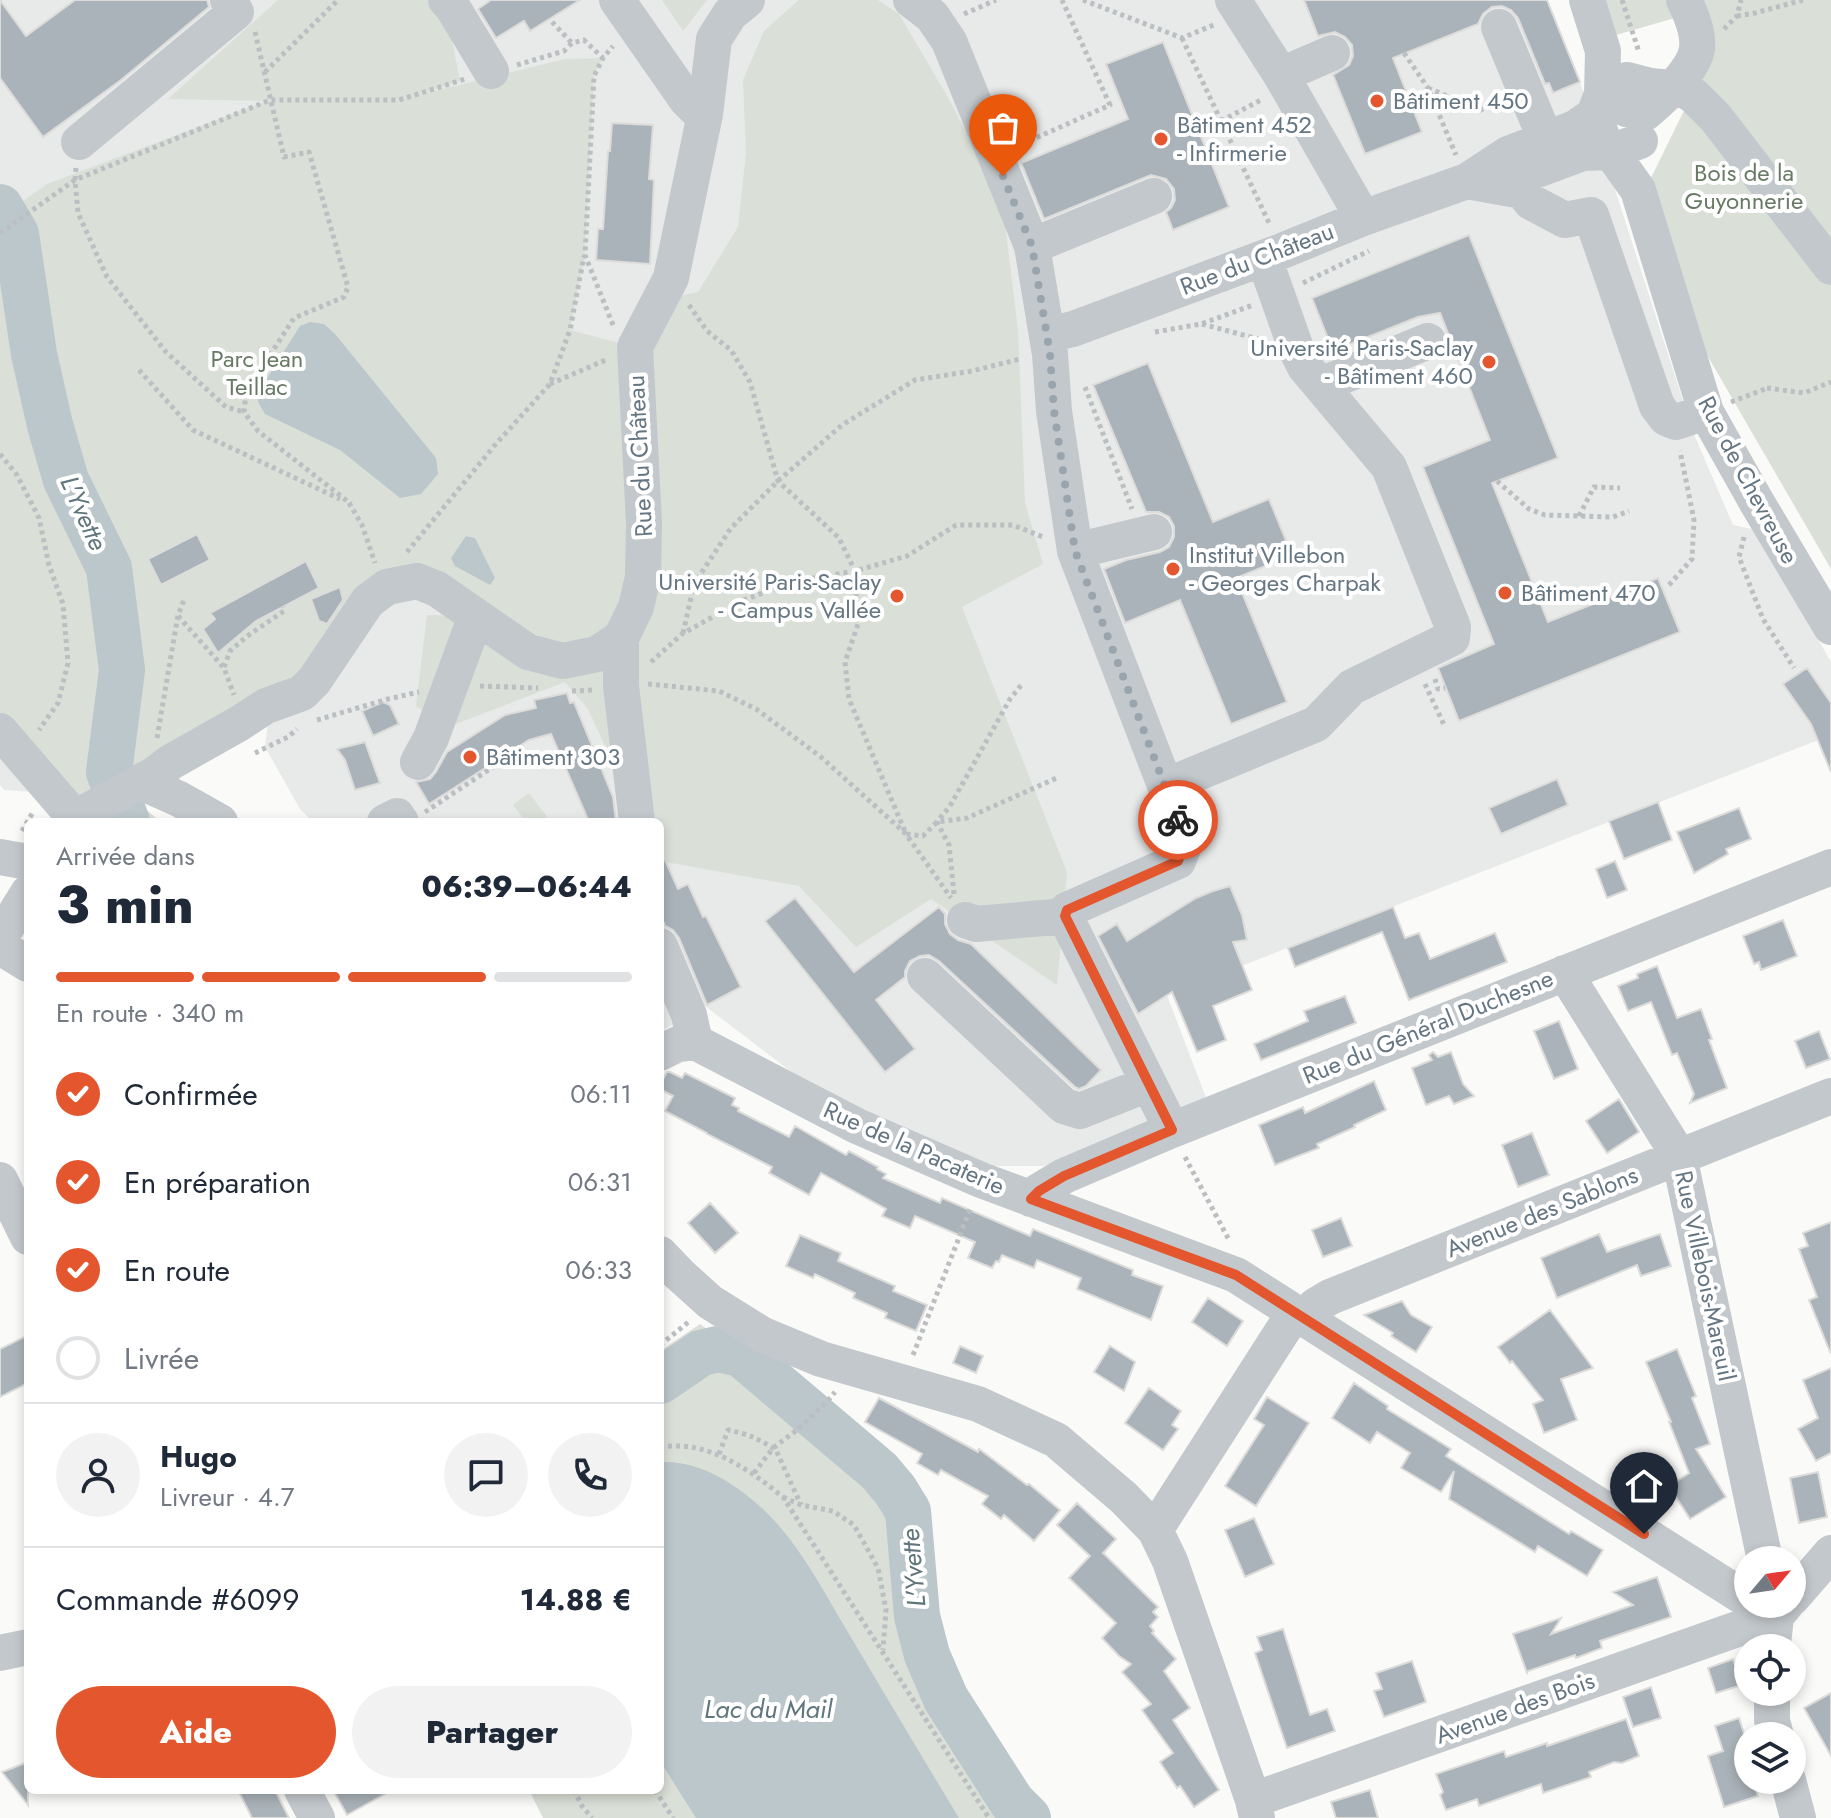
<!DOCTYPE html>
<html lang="fr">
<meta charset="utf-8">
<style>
:root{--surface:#fff;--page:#f2f2f3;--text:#1f2937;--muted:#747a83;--line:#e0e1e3;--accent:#e4572e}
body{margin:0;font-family:Jost,sans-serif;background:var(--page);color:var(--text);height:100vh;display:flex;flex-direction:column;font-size:30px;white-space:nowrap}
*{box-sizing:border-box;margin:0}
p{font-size:26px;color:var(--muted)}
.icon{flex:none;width:44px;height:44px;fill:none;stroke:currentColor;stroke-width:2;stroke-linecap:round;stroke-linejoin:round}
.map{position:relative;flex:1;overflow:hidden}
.side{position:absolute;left:24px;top:818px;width:640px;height:976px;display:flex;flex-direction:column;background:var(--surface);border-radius:12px;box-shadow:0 4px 12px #0003}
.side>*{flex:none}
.needle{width:52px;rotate:61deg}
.buttons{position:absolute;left:1734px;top:1546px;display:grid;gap:16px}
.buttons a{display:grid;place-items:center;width:72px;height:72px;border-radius:50%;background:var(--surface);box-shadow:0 4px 12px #0003;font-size:40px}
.pin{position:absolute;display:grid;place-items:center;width:68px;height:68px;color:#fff;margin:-82px -34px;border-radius:50% 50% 50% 0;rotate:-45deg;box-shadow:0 0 8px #0007}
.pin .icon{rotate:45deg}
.courier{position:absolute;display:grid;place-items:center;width:80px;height:80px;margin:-40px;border:6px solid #e4572e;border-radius:50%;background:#fff;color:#222;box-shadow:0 2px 10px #0007}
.head em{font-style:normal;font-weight:800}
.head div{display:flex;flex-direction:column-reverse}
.head{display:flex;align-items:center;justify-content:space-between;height:136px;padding:0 32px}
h1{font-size:52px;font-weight:800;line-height:60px}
.bar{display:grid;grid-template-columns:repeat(4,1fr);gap:12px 8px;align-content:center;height:96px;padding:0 32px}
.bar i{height:10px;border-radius:6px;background:var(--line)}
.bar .selected{background:var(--accent)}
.bar p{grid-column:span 4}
.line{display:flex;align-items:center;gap:20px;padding:0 32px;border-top:2px solid var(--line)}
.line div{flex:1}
.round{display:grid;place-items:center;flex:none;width:84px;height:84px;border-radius:42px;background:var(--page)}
ol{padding:0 32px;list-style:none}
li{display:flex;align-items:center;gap:24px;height:88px}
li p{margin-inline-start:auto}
li .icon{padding:8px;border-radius:50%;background:var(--accent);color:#fff;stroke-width:4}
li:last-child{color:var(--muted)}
li i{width:44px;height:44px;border:4px solid var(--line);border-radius:50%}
.primary-button{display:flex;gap:16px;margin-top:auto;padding:16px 32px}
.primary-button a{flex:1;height:92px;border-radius:48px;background:var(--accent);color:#fff;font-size:32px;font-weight:800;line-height:92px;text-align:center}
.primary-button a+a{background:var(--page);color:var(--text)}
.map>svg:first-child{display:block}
</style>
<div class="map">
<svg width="1831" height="1818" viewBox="0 0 1831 1818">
<rect width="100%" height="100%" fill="#fafaf8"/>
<path fill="#e8e9e9" d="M0 0H1547L1584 93 1693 432 1733 525 1756 530 1831 662V735L1167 995 1208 1103 1044 1166H989L806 1083 705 1006 660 1032V822H313L300 809 265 747 268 721 91 796 4 790 0 785Z"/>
<path fill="#dadfd7" d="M278 0H444L460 81 418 95 565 59 603 58 594 76 585 255 570 330 634 347 669 298 698 292 738 227 746 153 743 80 764 31 799 0H878L899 14 946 94 1002 199 1018 330 1025 503 1043 564 962 607 1067 872 1057 985 931 899 856 947 799 886 660 861V822H640L588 709 565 682 448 727 416 706 427 615 474 616 417 581 266 706 75 811 0 726V218L47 184 267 101 168 99Z
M662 0H707L683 31Z
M1604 0H1831V569L1699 341 1651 178 1696 86 1685 15 1616 35Z
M529 793 551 822H526L513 805Z
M137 802 161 822H110Z
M700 1324 741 1354 895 1490 912 1548 917 1616 946 1699 1012 1802 1028 1818H543L529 1790H660V1351Z"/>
<path fill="#bbc7cb" d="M310 322 324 324 335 334 436 458 438 474 421 494 400 498 340 450 265 414 258 402 259 391 300 326Z
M466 536 475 538 495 578 490 585 455 566 451 558Z
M660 1462C699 1460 735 1483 763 1509 799 1543 824 1592 849 1634 886 1696 922 1757 959 1818H696L660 1761Z"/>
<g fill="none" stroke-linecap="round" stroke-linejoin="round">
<path stroke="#bbc7cb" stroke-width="46" d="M0 207 16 234 34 354 50 425 66 480 109 568 122 670 109 772 127 822
M660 1381 701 1353 718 1349 741 1354 879 1471 895 1490 908 1511 917 1616 927 1655 946 1699 1012 1802 1028 1818"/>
</g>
<path fill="#aab3b9" stroke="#dcdcda" stroke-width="2" d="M0 0 26 36 75 0H207L209 7 121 80 43 137 0 78Z
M491 0H580L530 31 524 21 496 38 478 9Z
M1304 0H1547L1580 82 1553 93 1549 83 1545 84 1518 18 1511 10 1502 6 1492 7 1483 14 1478 24 1393 58 1422 132 1365 154 1333 75 1349 65 1353 56 1352 45 1345 37 1335 32 1318 36Z
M1163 42 1229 207 1173 230 1166 212 1171 208 1175 200 1174 189 1166 179 1151 175 1044 219 1021 163 1128 119 1106 64Z
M612 123 653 125 649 179 654 180 650 264 596 260 598 229H603L608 151H610Z
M1469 235 1558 458 1492 483 1548 622 1658 578 1680 632 1459 721 1438 668 1494 644 1423 467 1490 440 1440 313 1418 317 1333 351 1312 298Z
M1148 363 1213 522 1269 499 1292 555 1236 578 1287 702 1231 724 1180 600 1125 623 1104 569 1126 560 1160 552 1169 547 1174 537V526L1169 517 1159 512H1146L1093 385Z
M197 534 210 560 161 585 148 559Z
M306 561 319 588 256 621 218 653 203 629 215 619 210 613Z
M340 587 343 600 327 624 319 621 311 599Z
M1807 668 1831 703V772L1811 724 1783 684Z
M567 693 570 703 574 702 613 797 616 822H589L551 734 529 740 429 804 416 782 430 779 436 772 447 752 505 715 536 708 534 700Z
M383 702 390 705 399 724 373 736 362 711Z
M365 742 380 783 355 790 345 760 337 749Z
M1557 779 1568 805 1501 834 1489 808Z
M1658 802 1672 840 1624 859 1609 821Z
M1739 808 1751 839 1726 849 1728 854 1694 873 1677 832Z
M660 849 678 889 688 884 703 917 706 916 741 987 707 1005 679 938 673 930 665 926 660 914Z
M1615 861 1627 890 1607 898 1596 869Z
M1230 886 1242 915 1247 940 1233 942 1252 990 1213 1006 1226 1040 1197 1052 1172 992 1138 1014 1098 936 1117 924 1127 941 1196 898 1213 891Z
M795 898 854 972 939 907 945 914V924L950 934 958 940 971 944 1101 1070 1086 1086 1079 1089 1075 1087 939 961 929 955 920 956 910 961 905 971V977L876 1000 915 1049 885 1072 765 921Z
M1393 907 1405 938 1419 933 1430 959 1495 933 1507 962 1409 1000 1382 932 1295 967 1288 948Z
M1783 920 1797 956 1761 970 1759 962 1754 964 1743 936Z
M1657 966 1677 1018 1701 1009 1712 1039 1709 1040 1727 1088 1690 1103 1694 1094 1677 1053 1672 1055 1651 1002 1628 1011 1618 986 1638 978 1637 974Z
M1345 996 1356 1023 1261 1060 1254 1044 1308 1021 1304 1011Z
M1559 1021 1578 1069 1554 1079 1534 1031Z
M1819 1031 1830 1059 1806 1068 1795 1041Z
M1433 1052 1438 1057 1451 1052 1463 1084 1474 1096 1454 1104 1449 1096 1426 1105 1412 1068 1432 1060 1429 1055Z
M667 1072H670L682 1078 685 1073 735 1098 732 1105 739 1108 738 1111 789 1137 795 1126 846 1155 849 1151 878 1167 877 1169 886 1174 883 1178 924 1196 940 1203 942 1198 1030 1236 1033 1229 1133 1270 1132 1275 1163 1286 1151 1320 1077 1289 1081 1278 1037 1260 1034 1268 1002 1255 999 1262 996 1261 992 1268 968 1258 975 1242 915 1216 910 1228 882 1216 886 1209 821 1173 809 1195 769 1173 772 1167 707 1134V1133L665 1111 673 1096 660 1089V1085Z
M1374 1081 1386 1110 1354 1125 1355 1127 1317 1144 1319 1148 1275 1165 1259 1125 1303 1107 1305 1113Z
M1619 1099 1639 1132 1607 1153 1586 1121Z
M1532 1133 1549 1175 1518 1187 1502 1145Z
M710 1203 738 1233 715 1253 688 1223Z
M1341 1218 1352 1246 1323 1257 1312 1230Z
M1831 1222V1351L1830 1352 1809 1300 1817 1297 1799 1249 1808 1246 1803 1233Z
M1599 1234 1607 1252 1660 1234 1671 1266 1641 1276 1637 1265 1557 1298 1541 1258Z
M800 1235 841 1253 838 1261 895 1286 893 1291 927 1305 916 1331 885 1318 887 1313 853 1298 855 1293 815 1274 813 1278 786 1266Z
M1208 1298 1243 1321 1227 1346 1192 1322Z
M1402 1301 1411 1315 1432 1327 1416 1352 1391 1336 1393 1333 1364 1315Z
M1550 1310 1593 1368 1561 1379 1577 1420 1544 1433 1533 1404 1543 1400 1512 1361 1510 1363 1498 1347Z
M28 1335V1383L0 1397V1349Z
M960 1346 983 1356 976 1373 953 1363Z
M1110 1346 1135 1362 1124 1391 1094 1372Z
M1677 1349 1696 1396 1692 1398 1710 1444 1696 1449 1726 1497 1690 1519 1669 1486 1689 1473 1669 1422H1671L1646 1362Z
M1831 1368V1453L1816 1461 1798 1429 1818 1418 1803 1380Z
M1354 1383 1388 1406 1387 1409 1451 1449 1446 1456 1569 1534 1571 1531 1603 1550 1587 1576 1538 1546 1535 1552 1449 1499 1454 1471 1441 1492 1401 1468 1410 1453 1377 1432 1370 1443 1332 1418Z
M1149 1388 1181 1411 1172 1425 1178 1429 1163 1450 1125 1423Z
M1267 1397 1309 1423 1256 1506 1225 1486 1264 1425 1254 1419Z
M879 1398 978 1452 979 1449 1027 1485 1029 1484 1060 1510 1034 1541 1004 1515 1001 1519 982 1504 988 1496 941 1470 938 1475 917 1463 922 1454 865 1422Z
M1818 1472 1827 1517 1799 1523 1790 1478Z
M1077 1503 1116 1539 1103 1553 1158 1607 1153 1612 1158 1617 1150 1626 1154 1631 1152 1633 1176 1659 1164 1671 1190 1708 1173 1720 1219 1790 1194 1807 1180 1786 1177 1788 1160 1762 1173 1753 1142 1710 1151 1704 1122 1672 1131 1664 1119 1656 1102 1638 1116 1623 1069 1578 1090 1556 1057 1525Z
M1254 1518 1274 1564 1245 1577 1225 1530Z
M1657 1577 1671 1617 1600 1641 1602 1648 1576 1658 1575 1655 1528 1671 1527 1673 1513 1634 1561 1618 1551 1634 1633 1605 1613 1592Z
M1283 1629 1310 1715 1327 1709 1335 1731 1287 1748 1255 1653 1262 1650 1257 1637Z
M1733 1659 1742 1685 1716 1693 1708 1668Z
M1412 1661 1426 1702 1384 1717 1374 1691 1382 1689 1376 1673Z
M1651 1687 1661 1718 1633 1727 1623 1697Z
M1831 1693V1756L1804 1708Z
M1739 1718 1748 1746V1780H1753L1758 1796 1724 1807 1708 1756 1723 1751 1715 1726Z
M1626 1719 1639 1756 1622 1763 1614 1762 1589 1772 1591 1777 1543 1793 1541 1784 1479 1806 1477 1799 1446 1810 1440 1795 1443 1792 1436 1774 1504 1751 1506 1757 1547 1743V1746Z
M28 1762V1805L2 1772Z
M238 1790H275L289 1818H252Z
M333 1790H392L347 1815Z
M1370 1790 1378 1818H1336L1331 1802Z"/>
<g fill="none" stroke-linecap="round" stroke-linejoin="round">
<path stroke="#bbbfc2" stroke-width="5" stroke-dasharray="4 4" stroke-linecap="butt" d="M1083 0 1182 38 1216 24
M1622 0 1639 52
M964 14 996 0
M1737 16 1755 13 1803 0
M552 22 572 43
M1724 29 1737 16 1741 0
M255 32 284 157 309 152 348 287 344 297 294 318 246 392 244 412 258 431 351 504
M1182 38 1270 225
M1404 53 1428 88 1456 155
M517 65 564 51 572 43 584 40 603 58
M265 72 338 0
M1428 88 1480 110 1499 104
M1221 121 1263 99
M1022 144 1110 105 1062 0
M76 168 75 180 78 213 107 277 166 352 226 407 244 412
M0 233 75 180 270 100H399L465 79
M1303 283 1369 251
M689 305 707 331 731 350 750 382 778 481 839 538 855 571 858 624 845 662 849 699 906 834 923 836 937 822 967 818 1059 777
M1202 324 1262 340
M613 325 585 255 594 76 603 58 613 46
M1155 332 1201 324 1253 305
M139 370 193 430 340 499
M550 384 608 359
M1085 387 1132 509
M1767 388 1804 393 1831 382
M1731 402 1768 388
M0 454 17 475 39 518 49 565 63 604 68 663 58 703 39 730
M1497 481 1529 509 1545 515 1613 517 1629 511
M349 503 362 525 375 563
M1579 516 1594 487 1620 488
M1744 537 1739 557 1763 619 1794 668
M407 552 495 445 550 384 570 330 584 256
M1669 585 1692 559 1694 520 1680 451
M178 616 224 668 234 695
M683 633 694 584 731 528 778 481 842 425 915 380 972 371 1020 359
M651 662 682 634 743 600 802 580 855 571 907 556 956 525H1013L1043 537
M224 667 230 651 246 637 284 611 283 607
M1435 679 1438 689 1445 688
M648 684 719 691 756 709 821 757 906 834 951 898
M1425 684 1444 725
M480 686 538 688
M572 691 594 690
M317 720 388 699 419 692
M157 738 178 615 184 600
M255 753 288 737 297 729
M425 812 511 755
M22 831 33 812
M954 894 949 845 937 822 950 806 1010 699 1022 684
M1185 1157 1229 1240
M660 1345 691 1320
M913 1355 971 1207
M660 1447C708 1440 747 1468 783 1497L989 1818
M719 1454 728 1430C751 1435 757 1438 776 1450L801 1505
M754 1473 773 1448 797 1430 825 1404 835 1392
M783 1497 801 1505 833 1511 854 1525 878 1568 886 1610 883 1650
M574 1790 582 1806 592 1818
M655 1790 673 1818"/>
<path stroke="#c3c8cc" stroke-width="36" d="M446 0 453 8 491 71
M617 0 686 99 696 109 705 114
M911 0 932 16 949 41 1032 246 1050 354 1054 411 1075 551 1186 840 1178 861 1067 910 1065 916 1172 1130
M1233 0 1281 75 1363 218
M1587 0 1603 51 1602 94 1594 115 1603 139 1611 152 1638 190 1706 412 1756 501 1831 627
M1499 27 1545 138
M1281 75 1332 53
M1676 84 1694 96 1716 118 1831 267
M1602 94C1617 106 1627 111 1645 113 1662 99 1693 72 1697 49 1699 33 1691 14 1684 0
M1602 94 1612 86 1627 80 1650 86 1673 88
M79 142 236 12 228 0
M1489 180 1513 179 1583 153 1611 152 1640 141
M1467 181 1522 191 1531 202 1565 220 1591 215 1657 406 1666 418 1676 422 1706 412
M1032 246 1154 196
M1047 335 1073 329 1282 251 1363 218 1467 181 1508 154 1575 128 1594 115
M1321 385 1428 341
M1075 551 1154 532
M621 638V686L637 822
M0 731 75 818
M418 762 431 738 476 616
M141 782 179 799 220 822
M1166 786 1316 724 1352 687 1452 638 1453 627 1389 467 1305 367 1297 351 1264 258
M75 818 155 774 171 762 240 723 266 706 302 693 314 681 368 601 387 587 417 581 437 589 528 652 563 661 597 654 621 638 636 607 643 577 644 523 635 347 671 278 705 114 714 39 730 14 747 0
M385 822 397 816 401 822
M0 857 28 862
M965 920 976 924 1065 916
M0 938 28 893
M660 946 689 1015 695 1042
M0 947 28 964
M1564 973 1573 986 1679 1156 1765 1560
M925 976 1064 1106 1080 1111 1148 1084
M660 1053 678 1044 695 1042 857 1126 981 1180 1236 1275 1748 1600
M0 1180 28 1237
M1031 1199 1039 1191 1064 1176 1172 1130 1831 867
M660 1254 679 1274 710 1302 763 1335 821 1359 978 1404 1056 1440 1124 1498 1155 1530 1170 1561 1253 1800 1257 1818
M1304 1320 1315 1306 1330 1297 1831 1096
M1155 1530 1294 1313
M1792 1598 1831 1553
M1773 1648C1773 1633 1778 1619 1775 1604
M0 1653 28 1647
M1772 1692V1720L1776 1736
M1788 1780 1798 1818
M302 1790 317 1818
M1253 1800 1777 1615 1786 1604"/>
</g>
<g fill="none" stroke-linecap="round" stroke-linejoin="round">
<path stroke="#99a4ac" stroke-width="8" stroke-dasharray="0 14.4" d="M1003 176 1032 246 1050 354 1054 411 1075 551 1178 820"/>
<path stroke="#e4572e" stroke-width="10" d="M1178 820 1186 840 1178 861 1067 910 1065 916 1172 1130 1064 1176 1039 1191 1031 1199 1236 1275 1644 1534"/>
</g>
<g fill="#e4572e" stroke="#fff" stroke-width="3">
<circle cx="1377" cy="101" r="8"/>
<circle cx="1161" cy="139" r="8"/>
<circle cx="1489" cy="362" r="8"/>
<circle cx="1173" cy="569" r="8"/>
<circle cx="1505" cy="593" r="8"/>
<circle cx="897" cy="596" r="8"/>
<circle cx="470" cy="757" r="8"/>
</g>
<g text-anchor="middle" stroke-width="8" stroke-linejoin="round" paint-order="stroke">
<g font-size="24" fill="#657683" stroke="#fff" text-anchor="start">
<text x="1393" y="109">Bâtiment 450</text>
<text x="1177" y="133">Bâtiment 452<tspan x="1177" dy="28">- Infirmerie</tspan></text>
<text x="1473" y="356" text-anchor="end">Université Paris-Saclay<tspan x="1473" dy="28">- Bâtiment 460</tspan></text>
<text x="1189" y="563">Institut Villebon<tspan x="1189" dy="28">- Georges Charpak</tspan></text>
<text x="881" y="590" text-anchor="end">Université Paris-Saclay<tspan x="881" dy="28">- Campus Vallée</tspan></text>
<text x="1521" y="601">Bâtiment 470</text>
<text x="486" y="765">Bâtiment 303</text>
</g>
<g font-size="24" fill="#687a64" stroke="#fff">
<text x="1744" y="181">Bois de la<tspan x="1744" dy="28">Guyonnerie</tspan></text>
<text x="257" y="367">Parc Jean<tspan x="257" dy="28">Teillac</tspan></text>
</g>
<g font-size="24" fill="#657683" stroke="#fff">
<text transform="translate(1257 259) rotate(-21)" y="8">Rue du Château</text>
<text transform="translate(640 456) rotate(-93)" y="8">Rue du Château</text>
<text transform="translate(1748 480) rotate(62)" y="8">Rue de Chevreuse</text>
<text transform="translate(1428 1027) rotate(-22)" y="8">Rue du Général Duchesne</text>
<text transform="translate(914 1148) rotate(24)" y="8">Rue de la Pacaterie</text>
<text transform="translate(1542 1212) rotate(-22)" y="8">Avenue des Sablons</text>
<text transform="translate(1705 1276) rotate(78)" y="8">Rue Villebois-Mareuil</text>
<text transform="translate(1515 1708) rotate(-20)" y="8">Avenue des Bois</text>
</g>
<g font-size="26" font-style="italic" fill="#60757c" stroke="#fff">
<text transform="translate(84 513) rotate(66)" y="9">L'Yvette</text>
<text transform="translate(913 1568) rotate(-95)" y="9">L'Yvette</text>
<text x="768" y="1718">Lac du Mail</text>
</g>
</g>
</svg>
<div class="buttons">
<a><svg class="needle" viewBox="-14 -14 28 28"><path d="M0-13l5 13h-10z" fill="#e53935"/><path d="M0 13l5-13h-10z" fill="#747a83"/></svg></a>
<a><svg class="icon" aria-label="locate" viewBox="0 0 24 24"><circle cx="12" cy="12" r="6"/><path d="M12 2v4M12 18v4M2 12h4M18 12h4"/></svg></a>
<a><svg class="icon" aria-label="layers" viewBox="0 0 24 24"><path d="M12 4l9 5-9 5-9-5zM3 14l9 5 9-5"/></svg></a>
</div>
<div class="pin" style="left:1003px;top:176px;background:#ea580c"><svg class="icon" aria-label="bag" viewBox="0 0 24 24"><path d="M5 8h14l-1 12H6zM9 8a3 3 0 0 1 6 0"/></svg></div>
<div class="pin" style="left:1644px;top:1534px;background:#1f2937"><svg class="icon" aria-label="home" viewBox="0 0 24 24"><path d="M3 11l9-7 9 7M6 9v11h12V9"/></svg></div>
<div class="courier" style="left:1178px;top:820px"><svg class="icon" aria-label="bike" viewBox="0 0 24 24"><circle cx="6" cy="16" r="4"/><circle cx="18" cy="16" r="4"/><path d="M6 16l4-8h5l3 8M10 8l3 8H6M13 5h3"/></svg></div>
<section class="side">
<div class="head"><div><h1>3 min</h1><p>Arrivée dans</p></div><em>06:39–06:44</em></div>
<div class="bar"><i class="selected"></i><i class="selected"></i><i class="selected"></i><i></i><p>En route · 340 m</p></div>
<ol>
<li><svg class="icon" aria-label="check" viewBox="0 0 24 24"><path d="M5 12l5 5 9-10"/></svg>Confirmée<p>06:11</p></li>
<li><svg class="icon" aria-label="check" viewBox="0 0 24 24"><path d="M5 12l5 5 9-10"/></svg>En préparation<p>06:31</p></li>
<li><svg class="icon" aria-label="check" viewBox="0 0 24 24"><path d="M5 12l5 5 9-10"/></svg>En route<p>06:33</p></li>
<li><i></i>Livrée</li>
</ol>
<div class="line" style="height:144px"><a class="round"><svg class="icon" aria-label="person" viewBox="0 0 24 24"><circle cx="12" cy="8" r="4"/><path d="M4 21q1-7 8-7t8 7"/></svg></a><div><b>Hugo</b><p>Livreur · 4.7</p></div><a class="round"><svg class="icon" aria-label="chat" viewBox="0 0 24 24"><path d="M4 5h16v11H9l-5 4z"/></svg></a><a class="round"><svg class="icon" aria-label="phone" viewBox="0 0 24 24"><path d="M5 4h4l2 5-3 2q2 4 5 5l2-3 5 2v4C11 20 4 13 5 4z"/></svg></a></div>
<div class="line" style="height:104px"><div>Commande #6099</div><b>14.88 €</b></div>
<div class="primary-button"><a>Aide</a><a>Partager</a></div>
</section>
</div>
